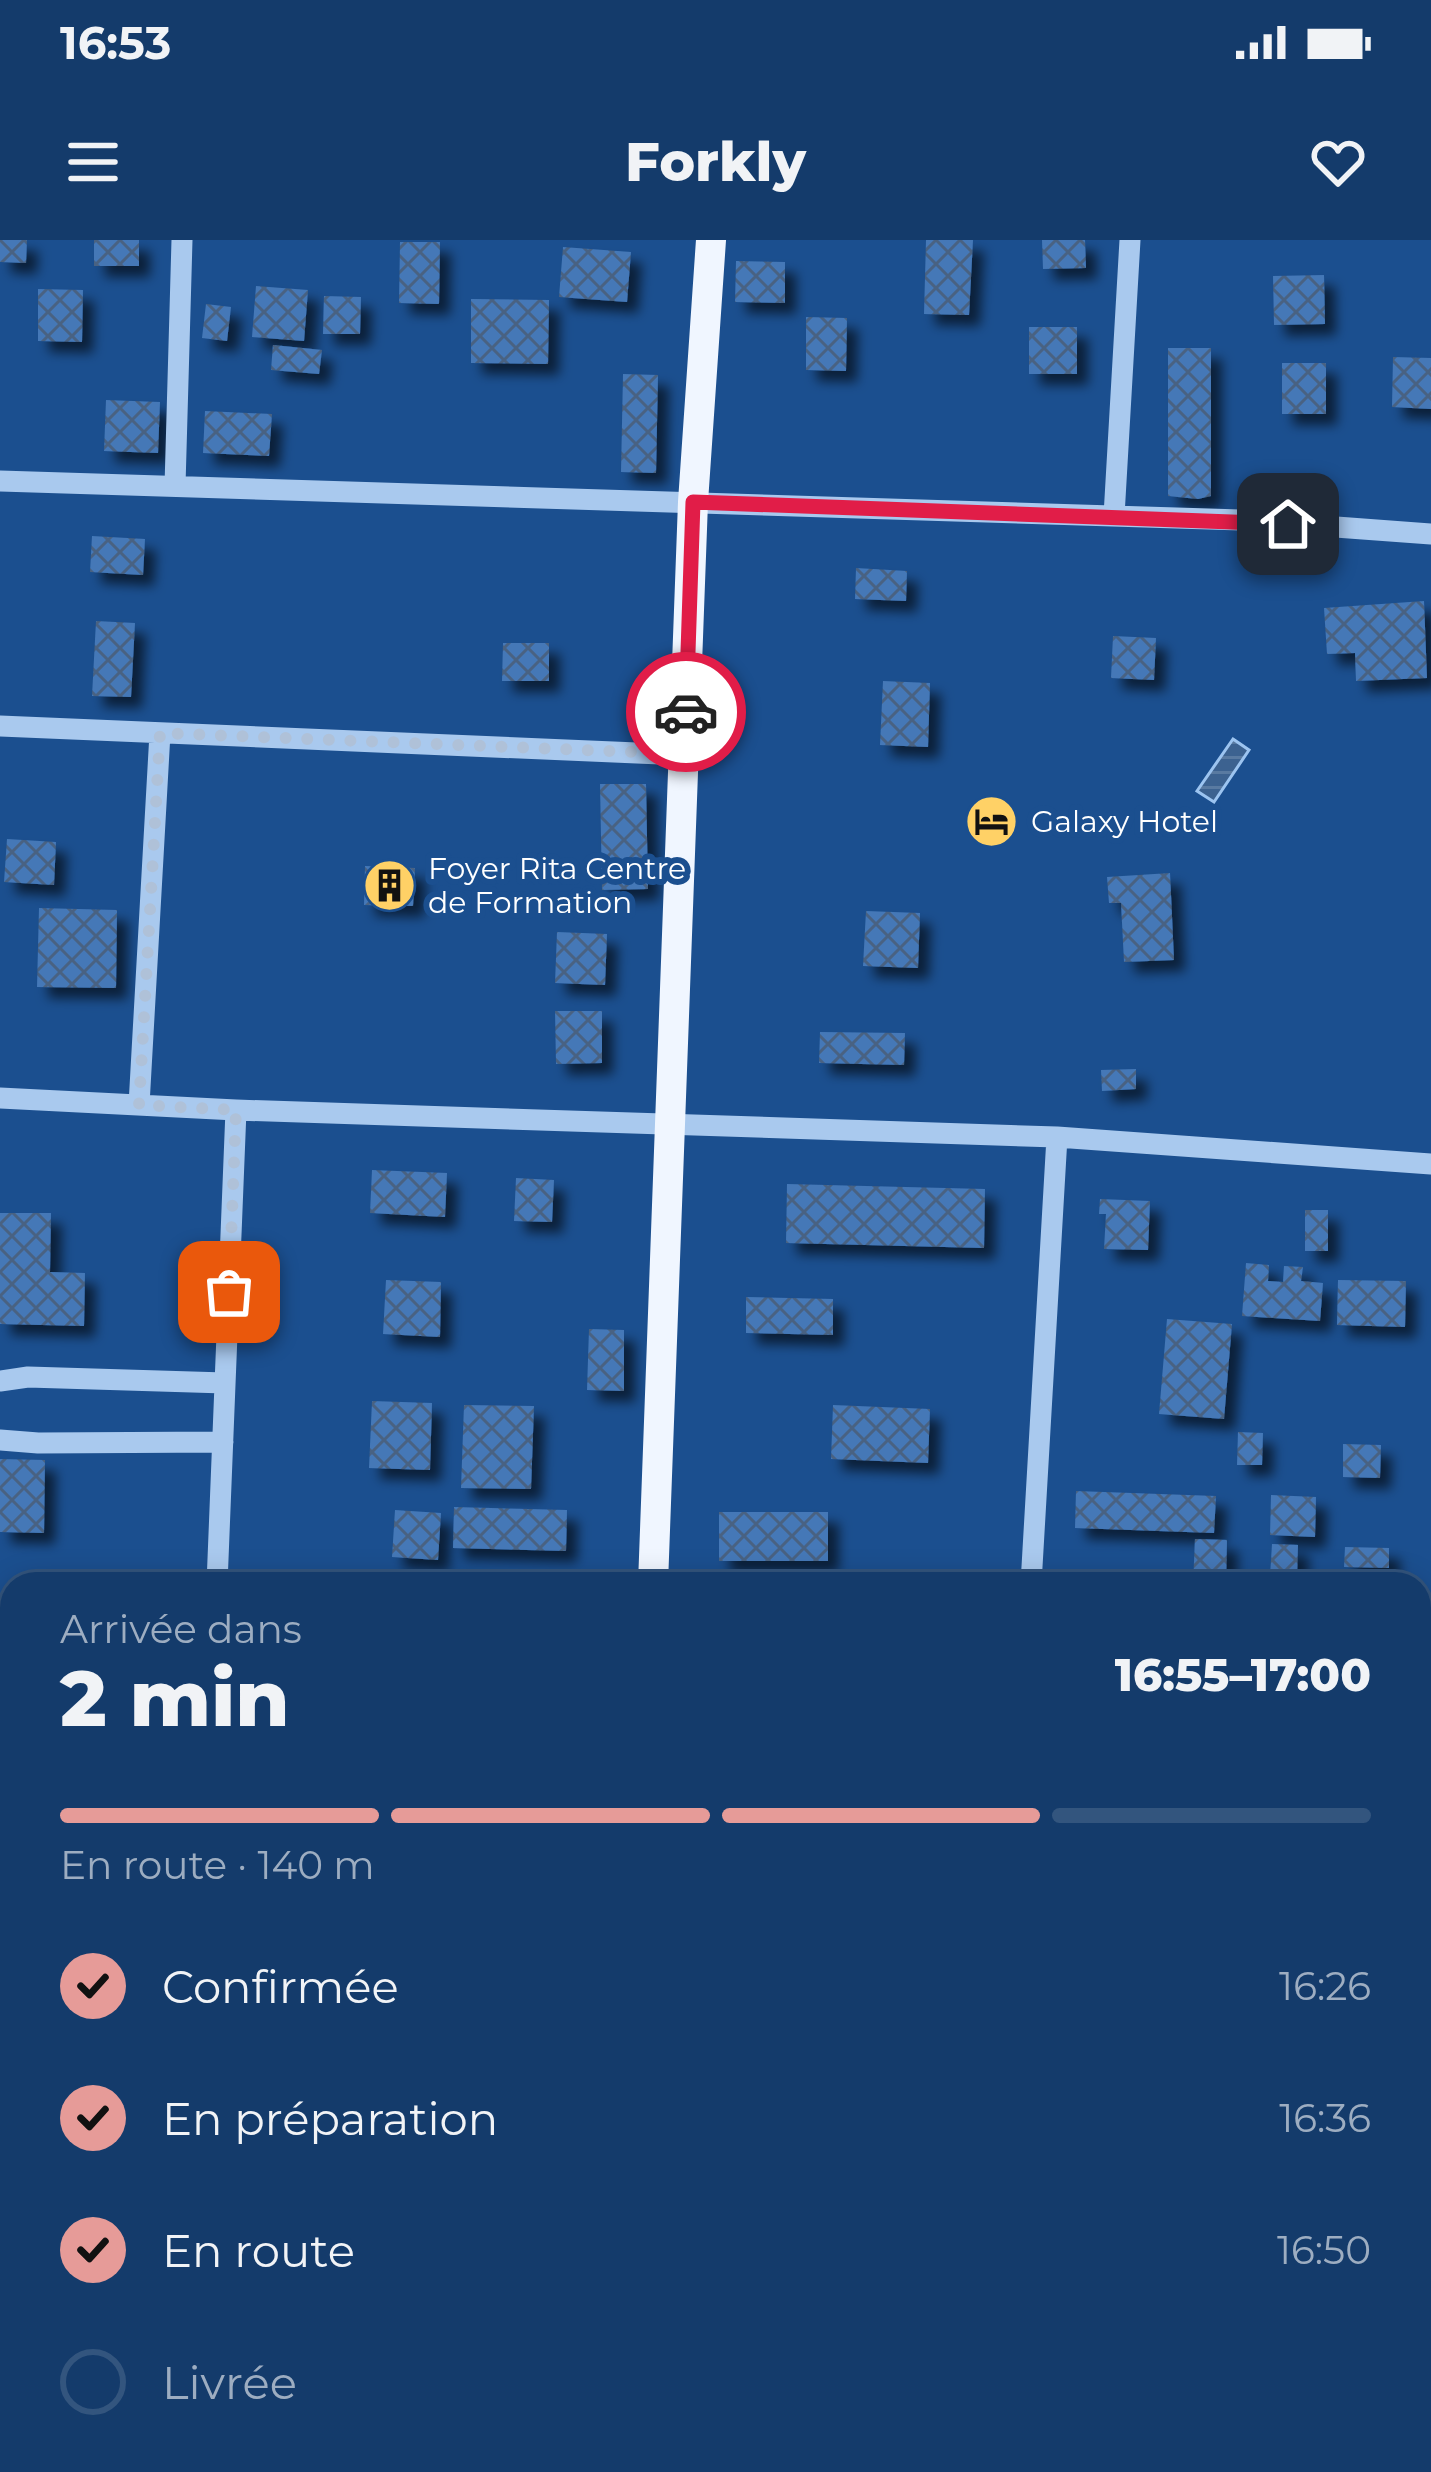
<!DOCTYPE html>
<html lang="fr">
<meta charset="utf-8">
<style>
:root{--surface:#143b6b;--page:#1d4271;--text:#f1f3f6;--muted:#9dadc1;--line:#33557e;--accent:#e69b98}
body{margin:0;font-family:Montserrat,sans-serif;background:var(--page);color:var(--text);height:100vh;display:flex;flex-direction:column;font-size:45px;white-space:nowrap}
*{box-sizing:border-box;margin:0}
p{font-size:39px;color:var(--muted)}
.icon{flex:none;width:66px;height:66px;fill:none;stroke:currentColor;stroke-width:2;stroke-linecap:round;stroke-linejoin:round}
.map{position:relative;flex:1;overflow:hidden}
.sheet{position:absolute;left:0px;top:1332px;width:1431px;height:900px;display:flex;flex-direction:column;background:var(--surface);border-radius:36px 36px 0 0;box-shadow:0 6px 30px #0003,0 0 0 3px var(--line)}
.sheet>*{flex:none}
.pin{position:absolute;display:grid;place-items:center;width:102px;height:102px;color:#fff;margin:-51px;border-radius:24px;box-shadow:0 6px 18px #0006}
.courier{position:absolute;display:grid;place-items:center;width:120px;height:120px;margin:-60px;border:9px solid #e11d48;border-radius:50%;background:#fff;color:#222;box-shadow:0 3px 15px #0007}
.headline em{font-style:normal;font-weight:800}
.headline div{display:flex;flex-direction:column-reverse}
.headline{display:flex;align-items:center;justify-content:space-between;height:204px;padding:0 60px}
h1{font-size:78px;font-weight:800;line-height:90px}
.bar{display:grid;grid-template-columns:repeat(4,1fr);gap:18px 12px;align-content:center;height:144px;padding:0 60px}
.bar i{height:15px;border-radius:9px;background:var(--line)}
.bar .active{background:var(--accent)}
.bar p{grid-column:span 4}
ol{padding:0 60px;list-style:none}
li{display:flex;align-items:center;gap:36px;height:132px}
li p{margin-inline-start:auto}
li .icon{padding:12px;border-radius:50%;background:var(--accent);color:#111;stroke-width:4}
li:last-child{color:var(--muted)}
li i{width:66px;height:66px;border:6px solid var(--line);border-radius:50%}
.status{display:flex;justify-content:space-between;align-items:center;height:84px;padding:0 60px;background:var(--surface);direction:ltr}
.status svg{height:33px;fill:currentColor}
header{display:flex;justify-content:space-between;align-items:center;height:156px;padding:0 60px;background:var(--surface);font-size:54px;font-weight:800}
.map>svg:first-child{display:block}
</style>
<div class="status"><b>16:53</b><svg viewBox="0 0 49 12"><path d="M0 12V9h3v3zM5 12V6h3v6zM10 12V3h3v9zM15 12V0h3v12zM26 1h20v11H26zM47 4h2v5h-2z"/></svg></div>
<header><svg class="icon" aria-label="menu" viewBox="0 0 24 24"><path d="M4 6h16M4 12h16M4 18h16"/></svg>Forkly<svg class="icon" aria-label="heart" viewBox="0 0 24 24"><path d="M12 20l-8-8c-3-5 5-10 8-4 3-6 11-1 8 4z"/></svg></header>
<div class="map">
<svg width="1431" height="2232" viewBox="0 0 1431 2232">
<defs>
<pattern id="water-rules" width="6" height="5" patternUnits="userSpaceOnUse" patternTransform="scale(3)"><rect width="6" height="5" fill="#3c6290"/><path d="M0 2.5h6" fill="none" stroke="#597aa1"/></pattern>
<pattern id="building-cross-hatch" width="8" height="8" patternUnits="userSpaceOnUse" patternTransform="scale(3)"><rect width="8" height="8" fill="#4478b7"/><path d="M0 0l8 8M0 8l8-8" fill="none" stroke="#486282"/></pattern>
<filter id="shadow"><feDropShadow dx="11" dy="11" stdDeviation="6" flood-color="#0009"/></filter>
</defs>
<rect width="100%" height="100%" fill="#1b4f8f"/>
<path fill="url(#water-rules)" stroke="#9cc4f0" stroke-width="3" d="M1233 499 1249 510 1214 562 1197 551Z"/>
<path fill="url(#building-cross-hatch)" filter="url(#shadow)" d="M0 0H27L26 23 0 22Z
M94 0H139V26H94Z
M926 0H973L969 75 924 74Z
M1042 0H1085L1086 28 1043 29Z
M400 2H440L439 64 399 63Z
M563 7 631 12 627 62 559 57Z
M736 21 785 22V63L735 62Z
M1324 35 1325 84 1274 85 1273 36Z
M256 46 308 50 304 101 252 97Z
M38 49 83 50 82 102 38 101Z
M324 56 361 57 360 94H323Z
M471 59 549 60 548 124 471 123Z
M206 64 231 67 227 101 202 98Z
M806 77 847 78 846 131 806 130Z
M1029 87H1077V134H1029Z
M273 105 322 110 319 134 271 130Z
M1168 108H1211V256L1198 259 1168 256Z
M1393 117 1431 118V169L1392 167Z
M1282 123H1326V174H1282Z
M623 134 658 135 656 233 621 232Z
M106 160 160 162 158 213 104 211Z
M205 171 272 174 269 216 203 213Z
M92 296 145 299 143 335 90 332Z
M856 328 907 331 906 361 855 359Z
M1424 361 1427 438 1356 441 1355 413 1327 414 1324 368Z
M96 381 135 383 131 457 92 456Z
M1113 396 1156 398 1154 440 1111 438Z
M503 403H549V441H502Z
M883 441 930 443 928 507 880 505Z
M600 544H646L648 649 602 650Z
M7 599 56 602 54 645 4 642Z
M365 626 415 628 413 666 364 665Z
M1170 633 1174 720 1124 722 1121 663H1109L1107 637Z
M39 668 117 670 116 748 37 747Z
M866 671 920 673 918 728 863 726Z
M557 692 607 694 605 745 555 743Z
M555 771H602V823L556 824Z
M820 792 905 793 904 825 819 823Z
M1136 829V849L1102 851 1101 830Z
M372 930 447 933 445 977 370 973Z
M516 938 554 940 552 982 514 981Z
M787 944 985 949 984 1008 786 1003Z
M1100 959 1150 961 1148 1010 1104 1009 1106 974H1099Z
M1305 970H1328V1011H1305Z
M0 973H51L50 1032 85 1033 84 1086 0 1084Z
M1246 1023 1269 1025 1268 1041 1283 1042 1284 1026 1303 1027 1301 1041 1323 1043 1320 1081 1242 1076Z
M386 1040 441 1042 440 1097 383 1094Z
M1338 1040 1406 1041 1405 1087 1337 1085Z
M746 1057 833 1059V1095L746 1093Z
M1167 1079 1232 1084 1224 1179 1159 1174Z
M589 1089 624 1090V1151L587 1150Z
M372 1161 432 1163 430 1230 369 1228Z
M464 1165 534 1166 531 1249 461 1248Z
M833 1165 930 1169 928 1223 831 1219Z
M1238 1192 1263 1193 1262 1225H1237Z
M1343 1204 1381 1205 1380 1238 1343 1237Z
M0 1219 45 1220 44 1293 0 1292Z
M1076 1251 1216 1256 1214 1293 1075 1288Z
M1271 1255 1316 1257 1315 1297 1270 1295Z
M454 1267 567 1270 566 1311 453 1308Z
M395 1270 441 1273 438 1320 392 1317Z
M719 1272H828V1321H719Z
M1195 1299 1227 1300 1226 1344H1193Z
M1272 1304 1298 1305 1297 1338 1270 1336Z
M1345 1307 1389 1308V1328L1344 1327Z
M0 1916H12V1991L0 1990Z
M0 2159H12V2206H0Z
M308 2220H346V2232H308Z
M1131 2220H1186L1187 2232H1131Z"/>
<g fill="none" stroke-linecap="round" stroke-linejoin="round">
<path stroke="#a9c9ee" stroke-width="21" d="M0 241 1241 280 1431 294
M175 246 182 0
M1114 276 1130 0
M0 486 684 515
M0 858 236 870 1057 897 1431 924
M139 865 160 493
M0 1141 28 1137 225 1143
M0 1200 38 1203 223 1202
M217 1344 236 870
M1031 1344 1057 897
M0 1523 12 1524
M1419 1668 1431 1377
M0 1694 12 1695
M0 2107 12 2108
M1419 2169 1431 2170
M178 2232V2220
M1396 2232 1397 2220"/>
<path stroke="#f0f6ff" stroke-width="30" d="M653 1344 693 262 711 0
M618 2232 619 2220"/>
</g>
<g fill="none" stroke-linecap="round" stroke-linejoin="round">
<path stroke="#afc1d8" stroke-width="12" stroke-dasharray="0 21.6" d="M229 1052 236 870 139 865 160 493 684 514 686 472"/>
<path stroke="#e11d48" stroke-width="15" d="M686 472 693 262 1288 284"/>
</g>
<defs>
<symbol id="hotel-disc" viewBox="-11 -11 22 22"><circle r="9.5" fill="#ffd166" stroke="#1b4f8f"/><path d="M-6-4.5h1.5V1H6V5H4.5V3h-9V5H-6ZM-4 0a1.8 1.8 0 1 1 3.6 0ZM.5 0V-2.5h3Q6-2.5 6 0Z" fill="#111"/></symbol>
<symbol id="building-disc" viewBox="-11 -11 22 22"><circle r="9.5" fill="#ffd166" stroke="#1b4f8f"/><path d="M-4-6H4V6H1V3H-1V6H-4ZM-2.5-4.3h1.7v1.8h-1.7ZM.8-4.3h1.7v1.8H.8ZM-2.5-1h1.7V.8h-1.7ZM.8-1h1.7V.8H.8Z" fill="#111"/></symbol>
</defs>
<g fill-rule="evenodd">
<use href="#hotel-disc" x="962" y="552" width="59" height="59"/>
<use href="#building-disc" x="360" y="616" width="59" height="59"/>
</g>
<g text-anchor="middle" stroke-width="12" stroke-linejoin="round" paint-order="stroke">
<g font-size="30" fill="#fff" stroke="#1b4f8f" text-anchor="start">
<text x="1031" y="592">Galaxy Hotel</text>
<text x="428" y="639">Foyer Rita Centre<tspan x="428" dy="34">de Formation</tspan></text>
</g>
</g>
</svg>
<div class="pin" style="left:229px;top:1052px;background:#ea580c"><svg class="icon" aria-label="bag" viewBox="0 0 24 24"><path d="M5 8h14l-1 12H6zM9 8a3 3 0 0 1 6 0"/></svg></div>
<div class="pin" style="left:1288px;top:284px;background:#1f2937"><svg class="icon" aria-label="home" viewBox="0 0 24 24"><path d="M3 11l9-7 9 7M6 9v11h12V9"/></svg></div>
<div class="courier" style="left:686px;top:472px"><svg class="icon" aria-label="car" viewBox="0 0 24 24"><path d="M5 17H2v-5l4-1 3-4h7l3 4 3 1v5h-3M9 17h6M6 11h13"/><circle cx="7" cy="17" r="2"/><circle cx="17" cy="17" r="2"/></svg></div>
<section class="sheet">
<div class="headline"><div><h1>2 min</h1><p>Arrivée dans</p></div><em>16:55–17:00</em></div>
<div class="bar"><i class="active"></i><i class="active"></i><i class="active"></i><i></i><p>En route · 140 m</p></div>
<ol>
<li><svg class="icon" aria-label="check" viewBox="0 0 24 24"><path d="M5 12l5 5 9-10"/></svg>Confirmée<p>16:26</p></li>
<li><svg class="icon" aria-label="check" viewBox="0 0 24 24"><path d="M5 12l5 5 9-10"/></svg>En préparation<p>16:36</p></li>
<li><svg class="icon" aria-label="check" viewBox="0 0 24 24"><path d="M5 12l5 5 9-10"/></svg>En route<p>16:50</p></li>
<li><i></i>Livrée</li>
</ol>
</section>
</div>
